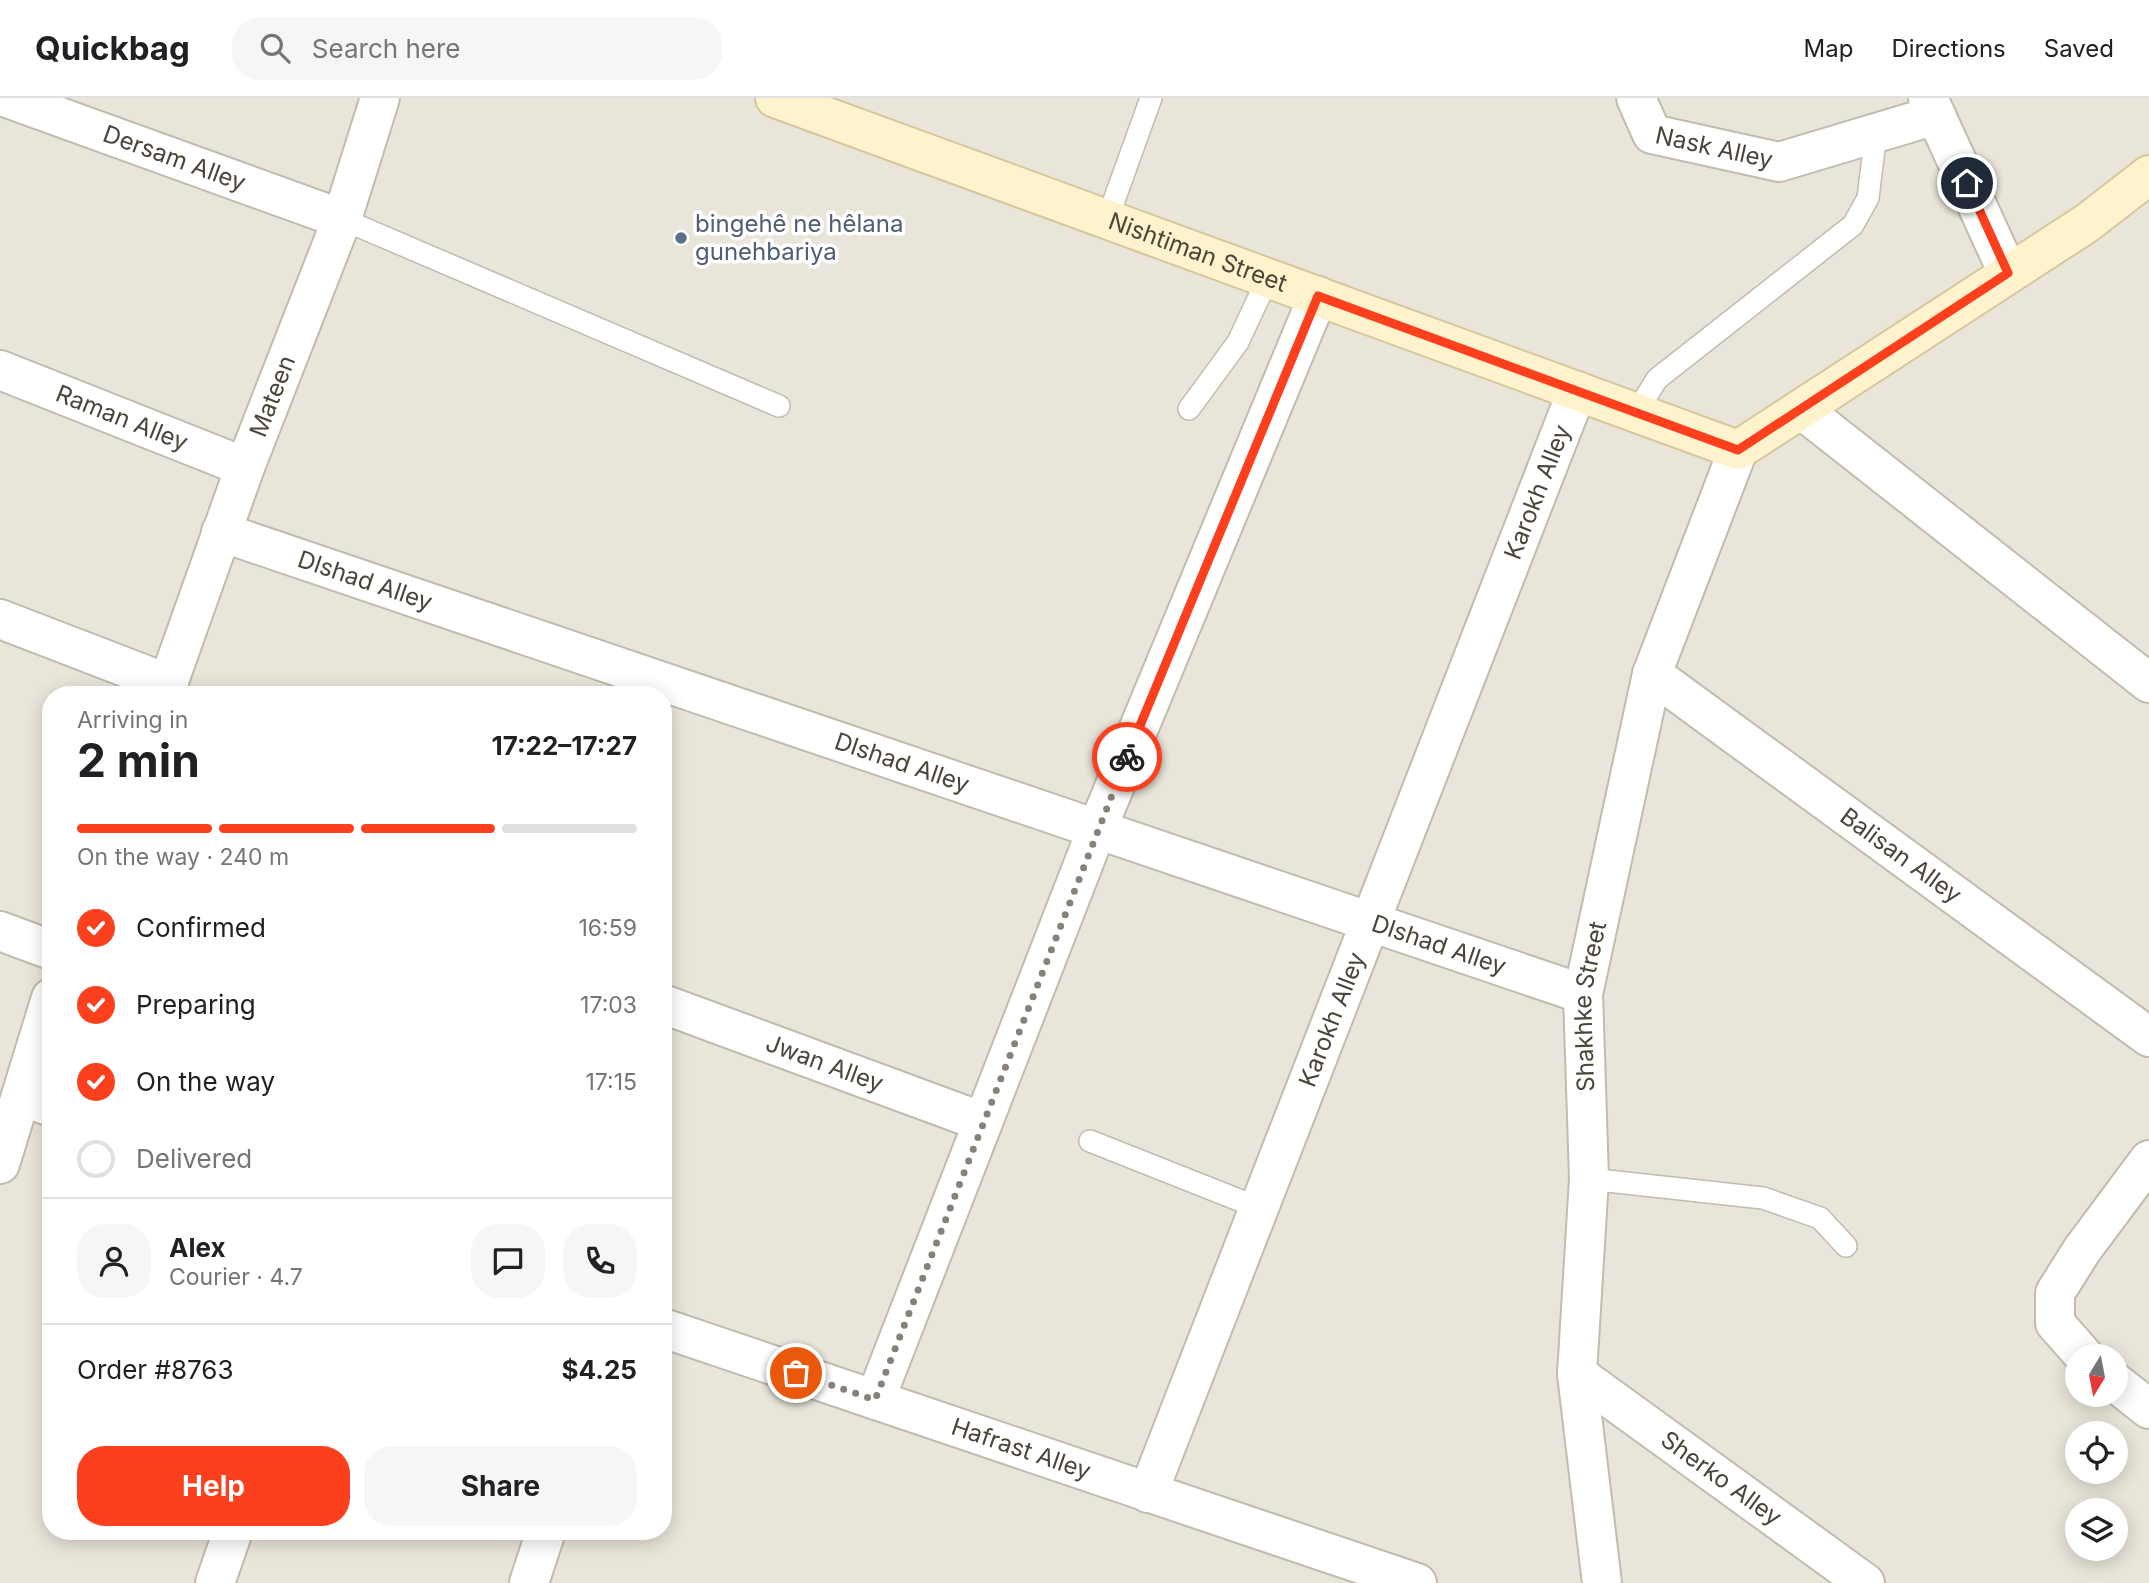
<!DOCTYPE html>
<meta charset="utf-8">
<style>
:root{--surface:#fff;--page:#f6f6f6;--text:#202124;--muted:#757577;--line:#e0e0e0;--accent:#fc3f1d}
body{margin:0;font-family:Inter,sans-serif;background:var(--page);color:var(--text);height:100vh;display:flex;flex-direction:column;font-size:26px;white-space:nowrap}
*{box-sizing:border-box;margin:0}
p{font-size:23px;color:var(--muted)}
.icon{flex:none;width:38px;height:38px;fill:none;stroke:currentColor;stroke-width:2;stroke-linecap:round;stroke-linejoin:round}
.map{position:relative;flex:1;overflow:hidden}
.side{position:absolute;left:42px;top:588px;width:630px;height:854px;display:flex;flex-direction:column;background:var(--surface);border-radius:28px;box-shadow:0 4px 18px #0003}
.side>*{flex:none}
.needle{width:46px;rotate:190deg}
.fabs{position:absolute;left:2065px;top:1246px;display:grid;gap:14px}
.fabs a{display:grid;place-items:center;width:63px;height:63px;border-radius:50%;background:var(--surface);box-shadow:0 4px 18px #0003;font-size:35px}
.pin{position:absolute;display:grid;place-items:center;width:60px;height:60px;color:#fff;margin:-30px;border:4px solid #fff;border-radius:50%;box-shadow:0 2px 7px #0007}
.courier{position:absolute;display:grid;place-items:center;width:70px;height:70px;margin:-35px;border:5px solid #fc3f1d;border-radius:50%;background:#fff;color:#222;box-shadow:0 2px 9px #0007}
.summary em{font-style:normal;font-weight:700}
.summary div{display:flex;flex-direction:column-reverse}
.summary{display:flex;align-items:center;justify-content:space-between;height:119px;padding:0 35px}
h1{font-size:46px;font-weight:700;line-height:52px}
.bar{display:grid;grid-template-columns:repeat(4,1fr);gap:10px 7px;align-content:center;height:84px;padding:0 35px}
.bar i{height:9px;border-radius:5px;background:var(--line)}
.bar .selected{background:var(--accent)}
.bar p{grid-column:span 4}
.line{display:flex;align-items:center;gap:18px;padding:0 35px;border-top:2px solid var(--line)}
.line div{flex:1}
.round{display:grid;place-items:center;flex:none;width:74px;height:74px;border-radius:28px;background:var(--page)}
ol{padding:0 35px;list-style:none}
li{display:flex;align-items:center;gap:21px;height:77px}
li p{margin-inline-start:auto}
li .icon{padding:7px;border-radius:50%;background:var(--accent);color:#fff;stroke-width:4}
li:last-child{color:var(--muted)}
li i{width:38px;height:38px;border:4px solid var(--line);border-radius:50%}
.action{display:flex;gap:14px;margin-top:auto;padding:14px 35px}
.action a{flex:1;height:80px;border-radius:28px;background:var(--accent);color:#fff;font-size:28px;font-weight:700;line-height:80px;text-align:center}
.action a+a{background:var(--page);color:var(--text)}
header{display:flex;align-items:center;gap:42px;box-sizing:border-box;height:98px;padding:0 35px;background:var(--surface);border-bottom:2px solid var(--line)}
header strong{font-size:33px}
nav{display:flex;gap:38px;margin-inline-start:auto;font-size:24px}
.search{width:490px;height:63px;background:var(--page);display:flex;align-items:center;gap:18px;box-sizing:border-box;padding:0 24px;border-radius:28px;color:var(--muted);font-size:26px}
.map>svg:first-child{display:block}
</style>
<header>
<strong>Quickbag</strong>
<div class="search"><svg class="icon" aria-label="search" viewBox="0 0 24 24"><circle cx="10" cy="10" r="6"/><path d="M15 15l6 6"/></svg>Search here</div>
<nav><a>Map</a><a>Directions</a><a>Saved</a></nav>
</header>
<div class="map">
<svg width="2149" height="1485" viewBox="0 0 2149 1485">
<rect width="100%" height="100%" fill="#f6f3ec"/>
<path fill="#eae5da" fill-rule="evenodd" d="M0 0H2149V1485H0ZM51 597H663V1433H51ZM2077 1258H2116V1297H2077ZM2077 1335H2116V1374H2077ZM2077 1412H2116V1451H2077Z"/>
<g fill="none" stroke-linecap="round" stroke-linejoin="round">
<defs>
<path id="lane" d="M342 121 779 308
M1107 122 1151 0
M1189 311 1238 244 1268 180
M1636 315 1657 281 1853 127 1868 100 1876 35
M1090 1043 1259 1110
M1589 1081 1763 1100 1820 1120 1846 1148"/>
<g id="street">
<path id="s1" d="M7 0 342 121"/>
<path id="s2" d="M1636 0 1652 36 1779 64 1936 17"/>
<path d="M1928 0 2008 175"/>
<path id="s3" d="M0 272 245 369"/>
<path d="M1801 311 2149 585"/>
<path id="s4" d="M221 434 1583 896"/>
<path d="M0 521 169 586"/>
<path id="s5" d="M1652 576 2149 939"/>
<path id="s6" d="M164 597 245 369 342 121 380 0"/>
<path d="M0 833 51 852"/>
<path id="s7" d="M663 906 983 1024"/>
<path d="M21 998 51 1009"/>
<path d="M0 1066 51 900"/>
<path id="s8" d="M663 1230 1417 1485"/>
<path d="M2084 1258 2055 1225V1195L2082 1152 2149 1062"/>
<path id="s9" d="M1577 1276 1865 1485"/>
<path d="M2116 1285 2149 1311"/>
<path d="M875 1302 1097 731 1318 198"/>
<path id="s10" d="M1148 1395 1577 293"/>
<path d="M215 1485 233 1433"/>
<path d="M529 1485 546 1433"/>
<path id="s11" d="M1602 1485 1577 1276 1589 1081 1583 896 1652 576 1738 352"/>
</g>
<g id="secondary">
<path id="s12" d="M775 0 1738 352 2087 125 2149 77"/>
</g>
</defs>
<use href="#lane" stroke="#c2bbae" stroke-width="24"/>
<use href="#street" stroke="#c2bbae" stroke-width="42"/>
<use href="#secondary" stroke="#d6c79b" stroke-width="42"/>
<use href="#lane" stroke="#fff" stroke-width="21"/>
<use href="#street" stroke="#fff" stroke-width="38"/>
<use href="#secondary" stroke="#fff3cd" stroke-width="38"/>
</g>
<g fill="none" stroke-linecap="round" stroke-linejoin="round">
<path stroke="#878178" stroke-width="7" stroke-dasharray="0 12.6" d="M796 1275 875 1302 1127 659"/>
<path stroke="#fc3f1d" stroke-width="9" d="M1127 659 1318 198 1738 352 2008 175 1967 85"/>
</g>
<circle fill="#5c6f8a" stroke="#fff" stroke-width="2.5" cx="681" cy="140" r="7"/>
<g text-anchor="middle" stroke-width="7" stroke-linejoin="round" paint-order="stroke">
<g font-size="24" fill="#4b4439" stroke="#fff">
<text dy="8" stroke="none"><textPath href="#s2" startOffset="103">Nask Alley</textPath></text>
<text dy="8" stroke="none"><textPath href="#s1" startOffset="178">Dersam Alley</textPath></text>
<text dy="8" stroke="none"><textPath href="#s12" startOffset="450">Nishtiman Street</textPath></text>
<text dy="8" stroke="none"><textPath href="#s6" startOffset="318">Mateen</textPath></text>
<text dy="8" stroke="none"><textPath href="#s3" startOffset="131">Raman Alley</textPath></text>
<text dy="8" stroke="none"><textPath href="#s10" startOffset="1074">Karokh Alley</textPath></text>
<text dy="8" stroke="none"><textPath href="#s4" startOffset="152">Dlshad Alley</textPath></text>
<text dy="8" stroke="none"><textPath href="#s4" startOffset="719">Dlshad Alley</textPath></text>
<text dy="8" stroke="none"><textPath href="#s5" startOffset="308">Balisan Alley</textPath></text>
<text dy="8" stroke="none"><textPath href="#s4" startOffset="1286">Dlshad Alley</textPath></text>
<text dy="8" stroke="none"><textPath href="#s11" startOffset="579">Shakhke Street</textPath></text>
<text dy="8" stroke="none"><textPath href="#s10" startOffset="508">Karokh Alley</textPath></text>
<text dy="8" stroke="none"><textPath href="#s7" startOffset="172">Jwan Alley</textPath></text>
<text dy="8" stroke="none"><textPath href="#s8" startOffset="378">Hafrast Alley</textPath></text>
<text dy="8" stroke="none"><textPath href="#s9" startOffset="178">Sherko Alley</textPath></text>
</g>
<g font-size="24" fill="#4e5e75" stroke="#fff" text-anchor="start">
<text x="695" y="134">bingehê ne hêlana<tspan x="695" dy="28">gunehbariya</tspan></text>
</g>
</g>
</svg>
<div class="fabs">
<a><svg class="needle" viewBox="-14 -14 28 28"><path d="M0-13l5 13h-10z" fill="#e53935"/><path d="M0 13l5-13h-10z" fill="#757577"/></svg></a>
<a><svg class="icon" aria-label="locate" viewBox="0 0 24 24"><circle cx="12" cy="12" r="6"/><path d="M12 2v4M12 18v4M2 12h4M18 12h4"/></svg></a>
<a><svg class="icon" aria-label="layers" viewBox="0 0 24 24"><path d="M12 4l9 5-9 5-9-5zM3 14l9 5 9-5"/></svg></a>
</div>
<div class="pin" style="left:796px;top:1275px;background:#ea580c"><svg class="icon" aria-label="bag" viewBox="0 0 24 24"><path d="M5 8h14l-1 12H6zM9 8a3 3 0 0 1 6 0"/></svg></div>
<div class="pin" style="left:1967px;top:85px;background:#1f2937"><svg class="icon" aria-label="home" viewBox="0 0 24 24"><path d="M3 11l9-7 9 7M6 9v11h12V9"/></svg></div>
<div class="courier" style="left:1127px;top:659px"><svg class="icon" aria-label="bike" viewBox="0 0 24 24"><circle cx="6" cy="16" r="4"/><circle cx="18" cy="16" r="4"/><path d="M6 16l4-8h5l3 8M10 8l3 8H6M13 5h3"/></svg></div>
<section class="side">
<div class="summary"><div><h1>2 min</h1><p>Arriving in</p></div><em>17:22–17:27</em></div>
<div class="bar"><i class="selected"></i><i class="selected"></i><i class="selected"></i><i></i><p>On the way · 240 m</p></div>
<ol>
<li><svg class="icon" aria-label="check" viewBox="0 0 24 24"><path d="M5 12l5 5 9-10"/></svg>Confirmed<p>16:59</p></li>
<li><svg class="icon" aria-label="check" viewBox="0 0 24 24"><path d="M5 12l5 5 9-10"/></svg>Preparing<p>17:03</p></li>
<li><svg class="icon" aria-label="check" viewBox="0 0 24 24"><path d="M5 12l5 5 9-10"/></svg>On the way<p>17:15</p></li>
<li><i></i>Delivered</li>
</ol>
<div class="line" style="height:126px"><a class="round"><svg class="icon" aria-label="person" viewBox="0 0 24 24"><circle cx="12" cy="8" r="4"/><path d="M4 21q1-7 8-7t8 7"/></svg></a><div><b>Alex</b><p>Courier · 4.7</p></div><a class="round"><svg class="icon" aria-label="chat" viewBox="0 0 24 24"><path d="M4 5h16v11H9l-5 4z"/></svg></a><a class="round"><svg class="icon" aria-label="phone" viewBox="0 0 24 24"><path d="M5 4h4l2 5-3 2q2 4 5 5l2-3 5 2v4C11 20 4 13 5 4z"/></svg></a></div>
<div class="line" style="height:91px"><div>Order #8763</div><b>$4.25</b></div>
<div class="action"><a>Help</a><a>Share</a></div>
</section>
</div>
